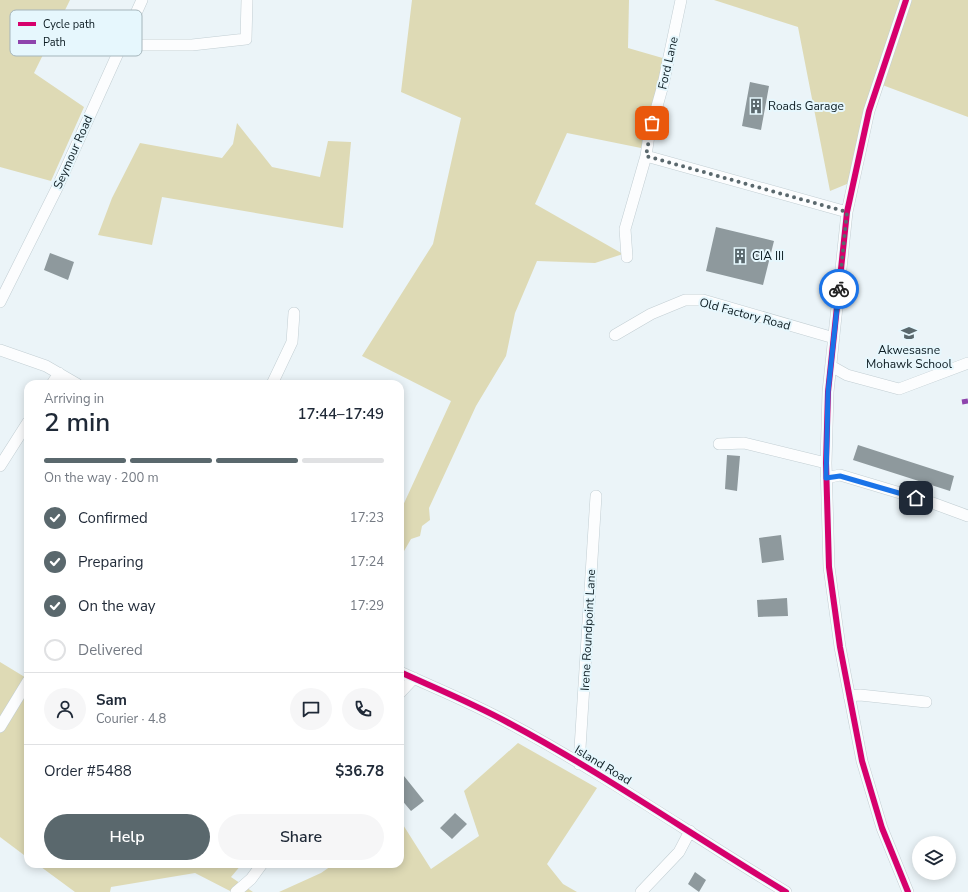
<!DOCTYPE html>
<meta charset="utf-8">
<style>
:root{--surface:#fff;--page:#f6f6f7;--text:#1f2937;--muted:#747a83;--line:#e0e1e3;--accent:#5a686d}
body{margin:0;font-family:"Nunito Sans",sans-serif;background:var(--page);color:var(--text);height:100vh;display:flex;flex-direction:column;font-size:15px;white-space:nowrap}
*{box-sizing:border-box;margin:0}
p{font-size:13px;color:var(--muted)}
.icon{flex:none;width:22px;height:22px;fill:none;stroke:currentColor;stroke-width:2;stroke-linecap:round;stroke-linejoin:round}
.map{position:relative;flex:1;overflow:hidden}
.panel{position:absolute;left:24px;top:380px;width:380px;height:488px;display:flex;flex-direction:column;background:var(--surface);border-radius:12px;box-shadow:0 2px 10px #0003}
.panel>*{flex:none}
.fabs{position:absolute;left:912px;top:836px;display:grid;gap:8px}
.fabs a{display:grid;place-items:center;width:44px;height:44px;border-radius:50%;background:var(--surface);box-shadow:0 2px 10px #0003;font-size:20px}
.pin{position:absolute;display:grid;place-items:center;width:34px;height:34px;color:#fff;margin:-17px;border-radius:8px;box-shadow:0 2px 6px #0006}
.courier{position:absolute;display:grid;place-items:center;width:40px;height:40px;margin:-20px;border:3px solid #1a73e8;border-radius:50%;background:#fff;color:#222;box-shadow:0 1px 5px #0007}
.overview em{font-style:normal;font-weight:600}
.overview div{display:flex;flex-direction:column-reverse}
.overview{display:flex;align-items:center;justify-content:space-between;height:68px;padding:0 20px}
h1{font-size:26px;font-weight:600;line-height:30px}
.bar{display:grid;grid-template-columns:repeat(4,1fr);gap:6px 4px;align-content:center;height:48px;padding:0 20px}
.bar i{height:5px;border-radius:3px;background:var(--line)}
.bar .on{background:var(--accent)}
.bar p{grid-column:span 4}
.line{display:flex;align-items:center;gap:10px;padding:0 20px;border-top:1px solid var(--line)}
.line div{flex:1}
.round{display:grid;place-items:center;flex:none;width:42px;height:42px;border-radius:21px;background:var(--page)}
ol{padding:0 20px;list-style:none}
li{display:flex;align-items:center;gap:12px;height:44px}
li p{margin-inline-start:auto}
li .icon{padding:4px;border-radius:50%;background:var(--accent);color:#fff;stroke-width:4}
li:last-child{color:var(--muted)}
li i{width:22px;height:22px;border:2px solid var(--line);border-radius:50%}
.action{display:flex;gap:8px;margin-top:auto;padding:8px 20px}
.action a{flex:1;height:46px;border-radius:24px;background:var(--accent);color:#fff;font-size:16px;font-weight:600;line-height:46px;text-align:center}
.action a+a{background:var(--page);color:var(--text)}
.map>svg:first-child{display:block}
</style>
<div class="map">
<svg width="968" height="892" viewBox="0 0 968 892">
<rect width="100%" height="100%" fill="#ebf4f8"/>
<path fill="#dedab5" d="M0 0H70L34 73 84 107 51 181 0 167Z
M412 0H629L628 48 666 59 641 148 567 133 535 204 623 254 595 263 537 261 515 313 506 356 476 406 429 508 430 520 422 526 420 536 411 539 400 558V512L451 401 362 356 433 244 461 118 401 92Z
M714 0H968V117L877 83 860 153 847 184 830 191 798 27Z
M237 123 272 167 320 177 328 141 351 142 343 228 162 197 152 245 98 235 112 198 140 143 222 158 233 144Z
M0 662 28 679V858L0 837Z
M518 743 597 788 547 864 563 884 577 892H279L321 873 334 864H400V820L431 869 479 836 464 791Z
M37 864H242L231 877 253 892H232L195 873 111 887 110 892H75Z"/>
<path fill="#8e999d" d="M750 82 769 86 761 130 742 126Z
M716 227 774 241 763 285 706 271Z
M50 253 74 262 68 280 44 270Z
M858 445 954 476 950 491 853 460Z
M727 455 740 456 737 491 725 489Z
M781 535 784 560 762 563 759 538Z
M787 598 788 616 758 617 757 600Z
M400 771 424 801 411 811 400 798Z
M455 813 467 824 452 839 440 828Z
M695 872 706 880 699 892 688 884Z"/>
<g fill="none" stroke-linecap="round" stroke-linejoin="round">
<defs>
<path id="minor" d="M906 0 869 111 847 212 828 392 826 463 829 567 840 647 862 761 882 828 908 892
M122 45H192L246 39 247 0
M646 156 847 212
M627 257 625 229 646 156 649 135 663 85 681 0
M0 302 57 188 142 0
M615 335 651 314 685 300H703L834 338
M0 350 46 366 77 384
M831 366 847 375 899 389 968 363
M52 384 59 373
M272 384 292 342 294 313
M719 444 744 443 826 463
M0 466 28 422
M826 478 840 475 927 501 968 516
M400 672C435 688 472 703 507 722 603 773 693 836 786 892
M400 693 414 678
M849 696 860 695 926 702
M0 727 28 681
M579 764 596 496
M236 892 251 879 262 864
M641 892 679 852 690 831"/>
</defs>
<use href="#minor" stroke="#c2ced3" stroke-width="12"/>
<use href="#minor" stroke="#fcfdfe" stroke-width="11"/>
<path stroke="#8e44ad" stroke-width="5" stroke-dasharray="10 5" stroke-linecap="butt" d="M962 402 968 401"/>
<defs>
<path id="cycleway" d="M906 0 869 111 847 212 828 392 826 463 829 567 840 647 862 761 882 828 908 892
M400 672C435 688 472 703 507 722 603 773 693 836 786 892"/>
</defs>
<use href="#cycleway" stroke="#e6f7fd" stroke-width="8"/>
<use href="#cycleway" stroke="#d6006c" stroke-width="6"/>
</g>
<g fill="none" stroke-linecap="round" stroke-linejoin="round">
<path stroke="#5a686d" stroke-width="4" stroke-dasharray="0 7.2" d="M652 123 646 156 847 212 839 289"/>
<path stroke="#1a73e8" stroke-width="5" d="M839 289 828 392 826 478 840 476 916 498"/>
</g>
<defs>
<symbol id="building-bare" viewBox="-9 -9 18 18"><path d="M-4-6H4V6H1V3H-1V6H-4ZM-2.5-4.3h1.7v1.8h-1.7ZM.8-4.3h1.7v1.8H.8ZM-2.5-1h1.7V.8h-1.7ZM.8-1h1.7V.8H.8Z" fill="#5a686d" stroke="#e6f7fd" stroke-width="2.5" paint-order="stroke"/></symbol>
<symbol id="school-bare" viewBox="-9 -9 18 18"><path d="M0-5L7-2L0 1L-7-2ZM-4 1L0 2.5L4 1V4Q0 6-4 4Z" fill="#5a686d" stroke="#e6f7fd" stroke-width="2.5" paint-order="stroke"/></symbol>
</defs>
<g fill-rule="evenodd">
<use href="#building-bare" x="745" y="95" width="22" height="22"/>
<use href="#building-bare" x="729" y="245" width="22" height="22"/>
<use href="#school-bare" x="898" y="322" width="22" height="22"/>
</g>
<g text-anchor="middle" stroke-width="4" stroke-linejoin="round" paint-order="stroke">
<g font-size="12" fill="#0c1c22" stroke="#e6f7fd">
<text transform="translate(668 63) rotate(-77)" y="4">Ford Lane</text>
<text transform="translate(73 152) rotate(-66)" y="4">Seymour Road</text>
<text transform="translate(745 314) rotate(15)" y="4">Old Factory Road</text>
<text transform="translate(588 630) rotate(-87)" y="4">Irene Roundpoint Lane</text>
<text transform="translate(603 765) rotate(31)" y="4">Island Road</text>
</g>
<g font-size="12" fill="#0c1c22" stroke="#e6f7fd" text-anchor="start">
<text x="768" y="110">Roads Garage</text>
<text x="752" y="260">CIA III</text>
<text x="909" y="354" text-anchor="middle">Akwesasne<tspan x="909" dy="14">Mohawk School</tspan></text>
</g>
</g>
<rect x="10" y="10" width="132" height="46" rx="6" fill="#e6f7fd" stroke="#a5b5bb" stroke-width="1"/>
<rect x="18" y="22" width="18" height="4" fill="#d6006c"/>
<rect x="18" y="40" width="18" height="4" fill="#8e44ad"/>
<g font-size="11" fill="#0c1c22">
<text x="43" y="28">Cycle path</text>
<text x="43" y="46">Path</text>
</g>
</svg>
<div class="fabs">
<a><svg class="icon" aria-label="layers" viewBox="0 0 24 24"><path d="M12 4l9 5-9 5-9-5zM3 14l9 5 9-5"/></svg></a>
</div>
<div class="pin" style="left:652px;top:123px;background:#ea580c"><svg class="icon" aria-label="bag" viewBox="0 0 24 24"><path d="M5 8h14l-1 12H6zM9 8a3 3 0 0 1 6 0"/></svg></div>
<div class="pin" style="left:916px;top:498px;background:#1f2937"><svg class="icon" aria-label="home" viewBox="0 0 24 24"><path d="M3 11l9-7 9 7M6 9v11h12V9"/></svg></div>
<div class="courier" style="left:839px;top:289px"><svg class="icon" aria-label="bike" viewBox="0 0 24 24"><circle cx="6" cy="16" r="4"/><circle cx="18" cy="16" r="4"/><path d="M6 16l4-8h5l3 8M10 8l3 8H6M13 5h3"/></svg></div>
<section class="panel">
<div class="overview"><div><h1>2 min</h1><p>Arriving in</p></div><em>17:44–17:49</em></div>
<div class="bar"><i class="on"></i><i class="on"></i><i class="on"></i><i></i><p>On the way · 200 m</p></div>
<ol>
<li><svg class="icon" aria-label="check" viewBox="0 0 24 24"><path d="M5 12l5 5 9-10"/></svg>Confirmed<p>17:23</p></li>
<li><svg class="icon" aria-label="check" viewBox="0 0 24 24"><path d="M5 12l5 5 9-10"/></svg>Preparing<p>17:24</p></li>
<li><svg class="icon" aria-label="check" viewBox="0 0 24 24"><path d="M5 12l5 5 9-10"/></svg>On the way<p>17:29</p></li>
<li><i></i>Delivered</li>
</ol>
<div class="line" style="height:72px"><a class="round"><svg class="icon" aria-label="person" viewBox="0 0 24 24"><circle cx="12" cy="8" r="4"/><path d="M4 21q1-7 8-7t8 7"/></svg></a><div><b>Sam</b><p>Courier · 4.8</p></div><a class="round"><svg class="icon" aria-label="chat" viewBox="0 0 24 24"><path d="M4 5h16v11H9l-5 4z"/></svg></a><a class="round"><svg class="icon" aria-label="phone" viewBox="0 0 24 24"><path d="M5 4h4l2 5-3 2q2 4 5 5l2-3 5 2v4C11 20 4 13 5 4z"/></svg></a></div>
<div class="line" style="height:52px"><div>Order #5488</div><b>$36.78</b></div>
<div class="action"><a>Help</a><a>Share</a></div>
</section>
</div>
